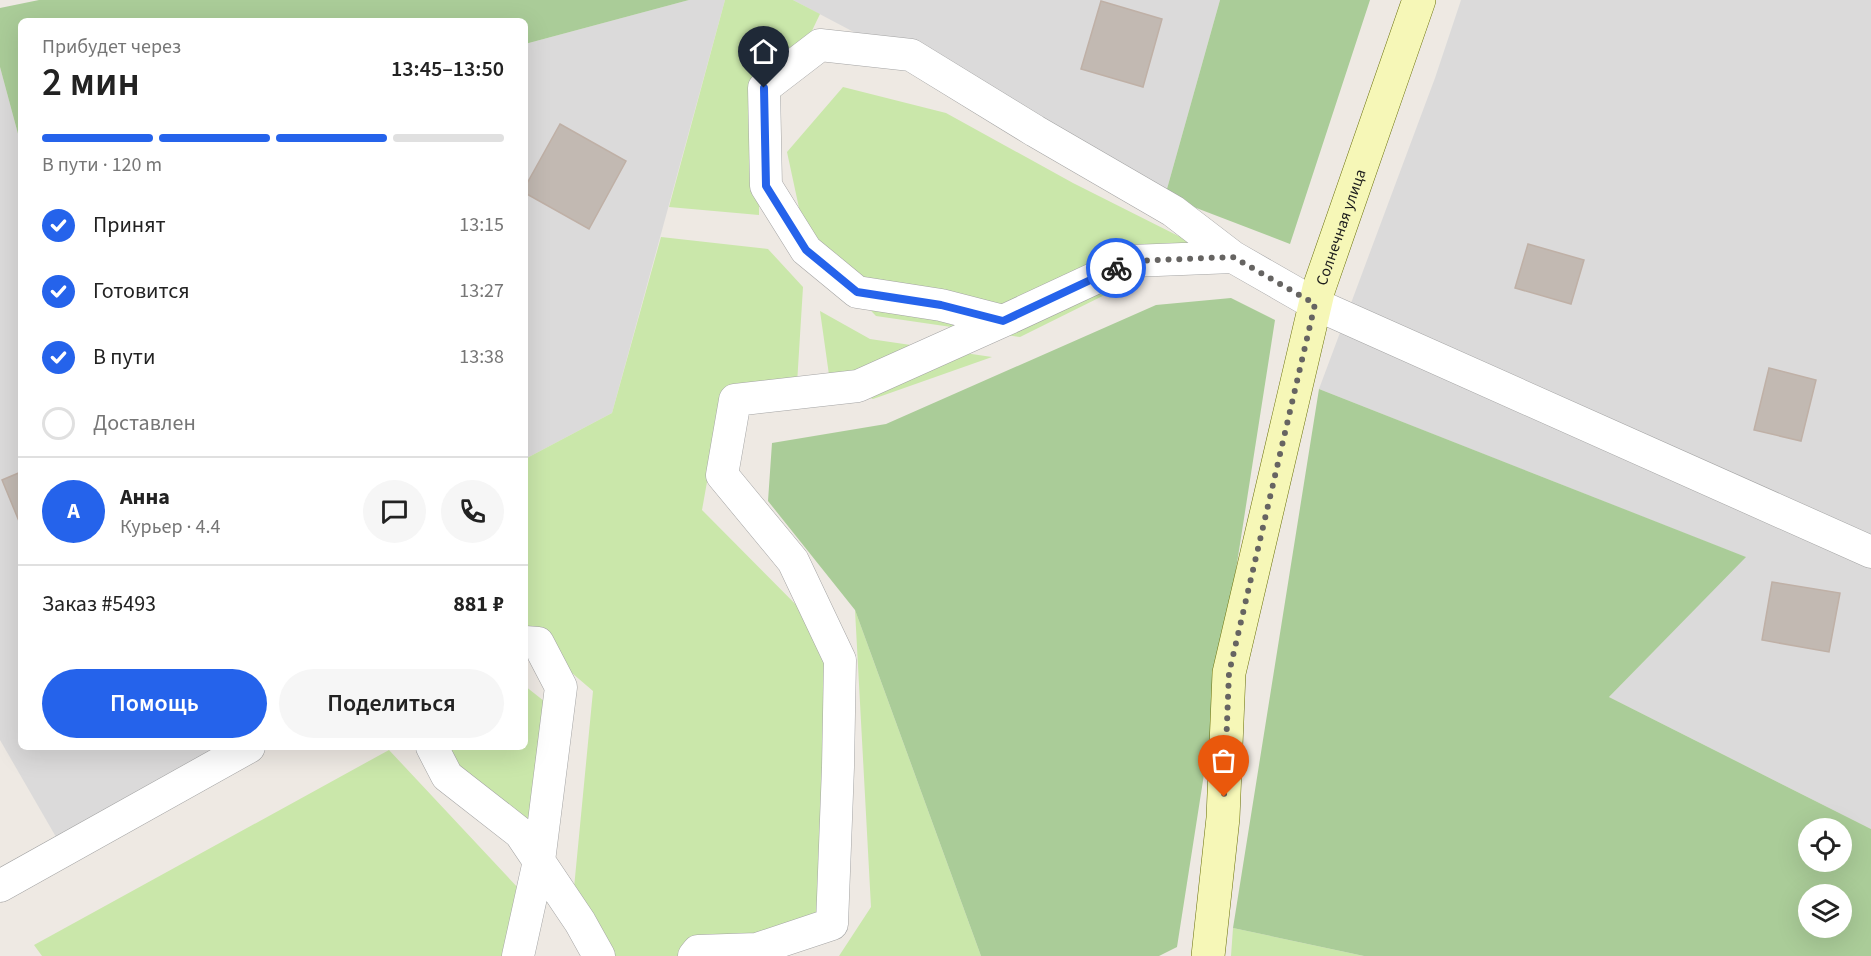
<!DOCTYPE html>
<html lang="ru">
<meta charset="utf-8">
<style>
:root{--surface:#fff;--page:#f6f6f6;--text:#222;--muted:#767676;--line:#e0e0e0;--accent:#2563eb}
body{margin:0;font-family:"Source Sans 3",sans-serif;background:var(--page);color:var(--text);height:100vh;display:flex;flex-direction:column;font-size:22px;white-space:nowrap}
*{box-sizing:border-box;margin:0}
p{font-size:20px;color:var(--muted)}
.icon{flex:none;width:33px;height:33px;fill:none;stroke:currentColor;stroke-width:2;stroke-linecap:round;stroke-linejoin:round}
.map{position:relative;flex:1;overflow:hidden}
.details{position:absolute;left:18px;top:18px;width:510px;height:732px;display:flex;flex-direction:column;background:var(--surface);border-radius:9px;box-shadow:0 6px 24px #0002}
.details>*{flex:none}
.tools{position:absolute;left:1798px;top:818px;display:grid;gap:12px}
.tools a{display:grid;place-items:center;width:54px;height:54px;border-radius:50%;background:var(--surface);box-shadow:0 6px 24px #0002;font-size:30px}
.pin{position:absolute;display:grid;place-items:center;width:51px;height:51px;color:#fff;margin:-62px -26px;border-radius:50% 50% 50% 0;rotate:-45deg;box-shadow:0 0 6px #0007}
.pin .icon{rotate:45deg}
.courier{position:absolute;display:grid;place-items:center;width:60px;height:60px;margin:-30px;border:4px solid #2563eb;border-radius:50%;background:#fff;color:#222;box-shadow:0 2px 8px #0007}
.head em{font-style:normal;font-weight:600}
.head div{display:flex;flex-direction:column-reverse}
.head{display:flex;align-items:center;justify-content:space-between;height:102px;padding:0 24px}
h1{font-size:39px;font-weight:600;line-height:45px}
.bar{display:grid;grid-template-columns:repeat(4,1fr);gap:9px 6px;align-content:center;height:72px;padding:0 24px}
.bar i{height:8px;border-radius:4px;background:var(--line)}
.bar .active{background:var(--accent)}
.bar p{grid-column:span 4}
.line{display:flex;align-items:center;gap:15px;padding:0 24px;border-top:2px solid var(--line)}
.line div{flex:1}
.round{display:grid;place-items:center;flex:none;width:63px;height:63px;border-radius:32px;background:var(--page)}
ol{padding:0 24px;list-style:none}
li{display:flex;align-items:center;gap:18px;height:66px}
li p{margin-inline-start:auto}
li .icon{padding:6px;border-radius:50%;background:var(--accent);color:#fff;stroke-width:4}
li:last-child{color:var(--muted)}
li i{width:33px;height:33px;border:3px solid var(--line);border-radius:50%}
.button{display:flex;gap:12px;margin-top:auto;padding:12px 24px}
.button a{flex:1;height:69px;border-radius:36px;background:var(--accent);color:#fff;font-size:24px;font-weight:600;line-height:69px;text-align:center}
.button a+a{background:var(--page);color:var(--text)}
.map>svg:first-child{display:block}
</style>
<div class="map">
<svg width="1871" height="956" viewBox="0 0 1871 956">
<rect width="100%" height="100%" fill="#eee9e3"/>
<path fill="#dbdada" d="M689 0H725L612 413 525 459V44Z
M793 0H1220L1165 196Z
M1461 0H1871V829L1609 697 1745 557 1319 389 1435 78Z
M0 67 21 145V747H250L67 856 0 740Z"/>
<path fill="#cae7aa" d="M725 0H793L820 14 759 141V215L669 207Z
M843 87 946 113 1073 183 1248 271 1161 267 1020 337 876 316 807 245 787 152Z
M661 237 768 249 803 287 796 400 720 409 702 510 830 639 815 942 783 956H613L574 888 593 691 531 638 525 637V459L612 413Z
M820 311 870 339 992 357 873 399 830 382Z
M855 610 981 956H839L871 907Z
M525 686 549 705 537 856 443 747H525Z
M389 750 535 906 523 956H42L34 945Z
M1233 928 1364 956H1231Z"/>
<path fill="#aacc98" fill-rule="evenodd" d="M39 0H689L525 44V21H21V145L0 67V8Z
M1220 0H1370L1290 244 1165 196Z
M1231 298 1275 320 1177 947 1159 956H981L855 610 768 501 772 443 886 424 1156 305Z
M1319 389 1746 557 1609 697 1871 829V956H1364L1233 928ZM1809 828H1842V861H1809ZM1809 894H1842V927H1809Z"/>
<path fill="#c2b9b2" stroke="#bfb0a6" stroke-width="1.5" d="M1101 1 1162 19 1143 87 1081 69Z
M560 124 626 161 589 229 525 193V187Z
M1528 244 1584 260 1571 304 1515 288Z
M1769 368 1816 380 1801 441 1754 430Z
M21 472V526L2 480Z
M1772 582 1840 593 1829 652 1762 640Z"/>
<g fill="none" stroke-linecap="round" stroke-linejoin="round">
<defs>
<path id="street" d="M1003 321 941 305 857 292 806 250 766 186 764 88 820 45 911 55 1035 131 1173 211 1233 257
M432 747 447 776 520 833 580 922 599 956
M0 886 249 747
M518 956 539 861 561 687 538 643 525 642
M694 956 698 951 757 949 832 924 838 767 840 660 793 561 722 475 735 400 858 386 1003 321 1132 261 1233 257 1315 304 1871 552"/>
<g id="secondary">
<path id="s1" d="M1208 956 1223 818 1229 673 1319 288 1419 0"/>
</g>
</defs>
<use href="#street" stroke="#a4a4a4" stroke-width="33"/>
<use href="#secondary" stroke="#686f08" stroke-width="34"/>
<use href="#street" stroke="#fff" stroke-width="32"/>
<use href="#secondary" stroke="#f6f7b7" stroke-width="33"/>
</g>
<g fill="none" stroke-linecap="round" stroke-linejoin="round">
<path stroke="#666462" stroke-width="6" stroke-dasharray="0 10.8" d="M1116 268 1132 261 1233 257 1315 304 1229 673 1224 797"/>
<path stroke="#2563eb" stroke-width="8" d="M764 88 766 186 806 250 857 292 941 305 1003 321 1116 268"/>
</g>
<g text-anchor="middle" stroke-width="5" stroke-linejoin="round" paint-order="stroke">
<g font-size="16" fill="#1d1d1d" stroke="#fff">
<text dy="6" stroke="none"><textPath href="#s1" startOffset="744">Солнечная улица</textPath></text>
</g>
</g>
</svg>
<div class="tools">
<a><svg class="icon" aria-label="locate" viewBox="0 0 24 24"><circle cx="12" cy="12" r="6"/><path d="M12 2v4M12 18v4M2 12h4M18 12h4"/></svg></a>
<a><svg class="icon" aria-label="layers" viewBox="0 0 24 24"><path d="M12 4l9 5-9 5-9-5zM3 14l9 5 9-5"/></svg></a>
</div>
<div class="pin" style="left:1224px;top:797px;background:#ea580c"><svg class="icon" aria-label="bag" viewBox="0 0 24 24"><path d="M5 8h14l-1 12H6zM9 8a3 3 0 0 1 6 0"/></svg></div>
<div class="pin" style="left:764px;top:88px;background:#1f2937"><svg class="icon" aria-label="home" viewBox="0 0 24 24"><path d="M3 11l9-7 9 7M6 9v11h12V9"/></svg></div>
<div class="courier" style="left:1116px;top:268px"><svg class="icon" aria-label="bike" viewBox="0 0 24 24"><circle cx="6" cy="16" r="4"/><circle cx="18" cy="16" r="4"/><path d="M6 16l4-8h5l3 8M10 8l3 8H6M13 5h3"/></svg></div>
<section class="details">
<div class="head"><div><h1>2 мин</h1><p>Прибудет через</p></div><em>13:45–13:50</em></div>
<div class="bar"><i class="active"></i><i class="active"></i><i class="active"></i><i></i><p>В пути · 120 m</p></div>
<ol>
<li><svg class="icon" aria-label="check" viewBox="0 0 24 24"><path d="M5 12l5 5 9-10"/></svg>Принят<p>13:15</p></li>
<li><svg class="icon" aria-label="check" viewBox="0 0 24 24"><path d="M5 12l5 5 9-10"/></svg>Готовится<p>13:27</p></li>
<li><svg class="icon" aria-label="check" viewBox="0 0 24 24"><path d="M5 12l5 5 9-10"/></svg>В пути<p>13:38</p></li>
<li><i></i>Доставлен</li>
</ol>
<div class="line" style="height:108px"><b class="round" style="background:var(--accent);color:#fff">А</b><div><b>Анна</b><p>Курьер · 4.4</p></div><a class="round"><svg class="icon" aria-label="chat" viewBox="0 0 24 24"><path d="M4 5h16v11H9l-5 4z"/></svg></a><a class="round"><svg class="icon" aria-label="phone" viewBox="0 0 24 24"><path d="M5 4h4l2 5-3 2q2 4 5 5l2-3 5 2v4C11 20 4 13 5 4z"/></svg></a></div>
<div class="line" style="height:78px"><div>Заказ #5493</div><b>881 ₽</b></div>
<div class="button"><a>Помощь</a><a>Поделиться</a></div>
</section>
</div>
